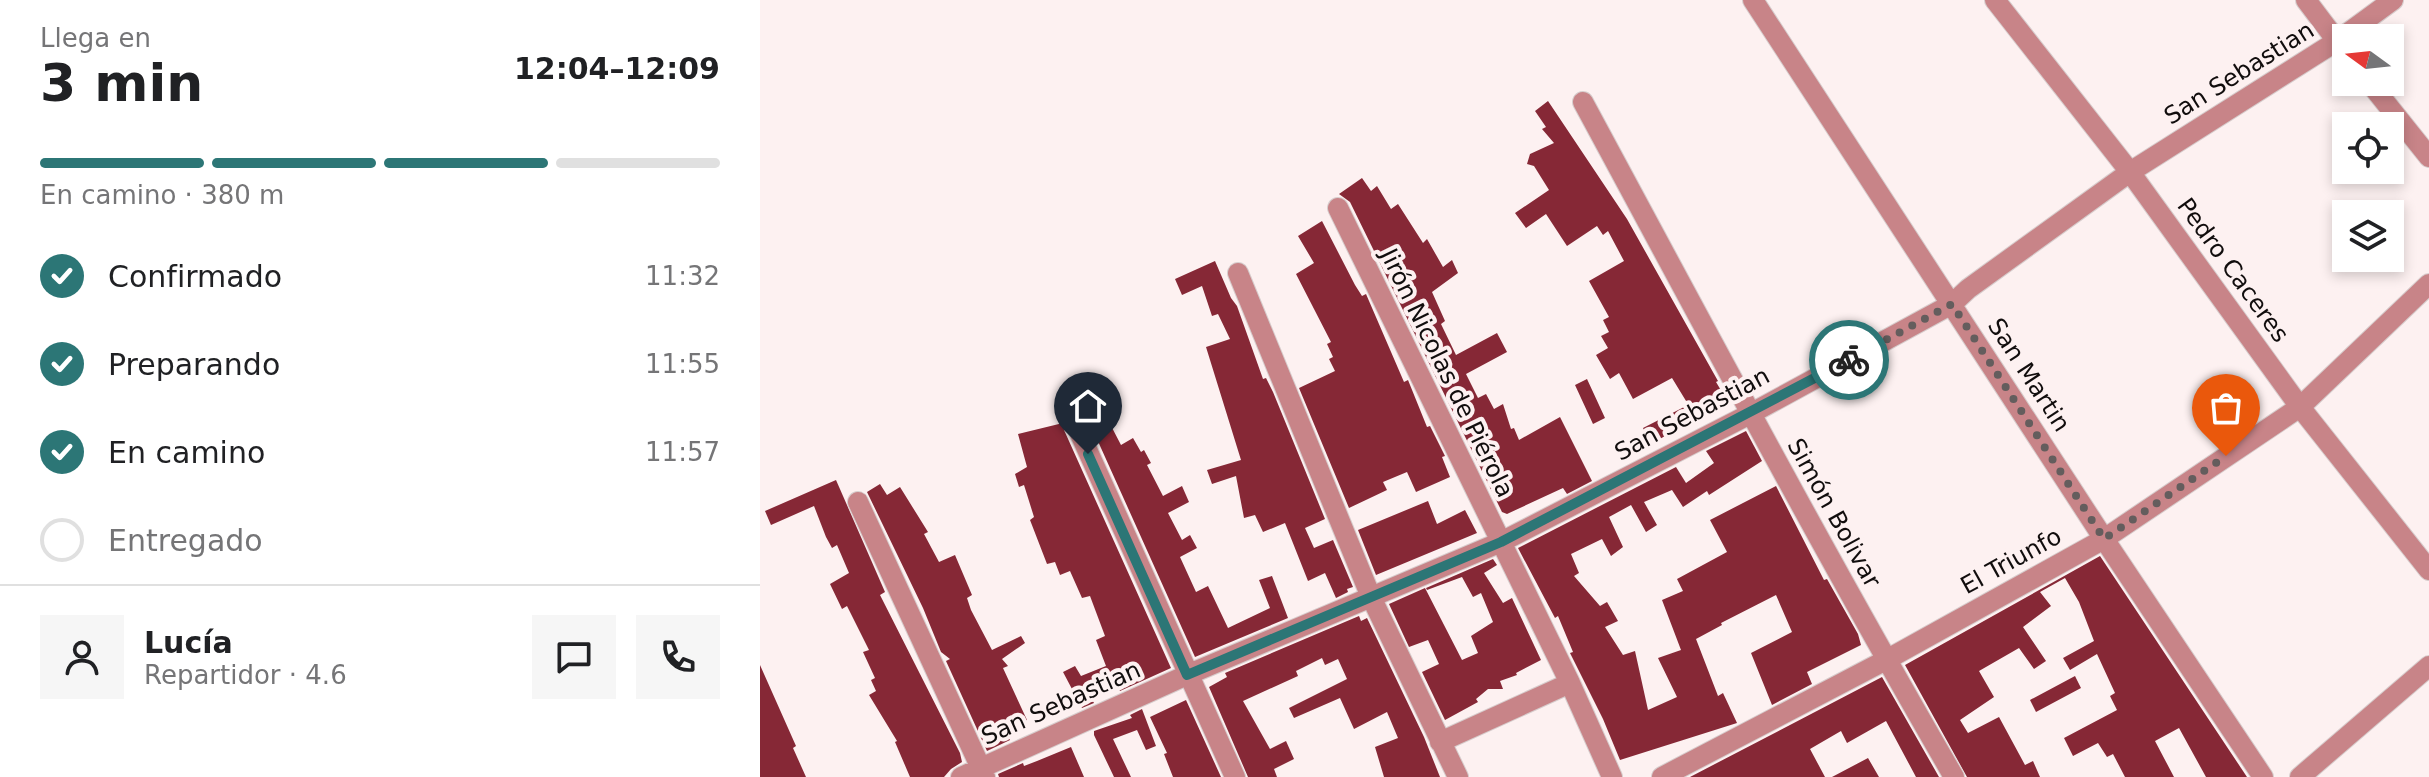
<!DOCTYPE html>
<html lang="es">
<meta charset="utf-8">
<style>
:root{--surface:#fff;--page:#f6f6f6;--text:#202124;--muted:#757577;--line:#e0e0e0;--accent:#2c7676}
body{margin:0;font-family:"DejaVu Sans",sans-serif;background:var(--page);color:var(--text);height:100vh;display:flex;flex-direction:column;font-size:30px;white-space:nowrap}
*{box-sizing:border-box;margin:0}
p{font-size:26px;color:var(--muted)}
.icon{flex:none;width:44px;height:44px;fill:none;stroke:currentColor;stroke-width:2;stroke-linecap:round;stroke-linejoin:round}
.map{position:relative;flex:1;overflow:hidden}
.details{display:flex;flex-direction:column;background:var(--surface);width:760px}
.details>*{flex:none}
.needle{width:52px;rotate:285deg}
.buttons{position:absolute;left:1572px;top:24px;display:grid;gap:16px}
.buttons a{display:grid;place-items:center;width:72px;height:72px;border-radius:0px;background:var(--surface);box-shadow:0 4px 12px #0003;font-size:40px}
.pin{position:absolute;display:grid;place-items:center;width:68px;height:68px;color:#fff;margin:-82px -34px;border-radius:50% 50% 50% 0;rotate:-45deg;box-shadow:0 0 8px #0007}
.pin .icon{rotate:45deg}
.courier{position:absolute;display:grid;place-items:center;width:80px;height:80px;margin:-40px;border:6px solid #2c7676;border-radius:50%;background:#fff;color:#222;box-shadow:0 2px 10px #0007}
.headline em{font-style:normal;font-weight:600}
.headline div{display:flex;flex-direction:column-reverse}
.headline{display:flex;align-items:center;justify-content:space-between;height:136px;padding:0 40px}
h1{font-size:52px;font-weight:600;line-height:60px}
.bar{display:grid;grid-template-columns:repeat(4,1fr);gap:12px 8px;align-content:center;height:96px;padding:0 40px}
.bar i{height:10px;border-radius:6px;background:var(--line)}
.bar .selected{background:var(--accent)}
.bar p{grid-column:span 4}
.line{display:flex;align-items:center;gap:20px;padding:0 40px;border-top:2px solid var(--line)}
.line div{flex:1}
.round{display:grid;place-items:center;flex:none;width:84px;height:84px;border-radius:0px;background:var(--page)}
ol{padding:0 40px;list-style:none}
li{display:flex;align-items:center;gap:24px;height:88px}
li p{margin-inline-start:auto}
li .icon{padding:8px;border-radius:50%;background:var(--accent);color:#fff;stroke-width:4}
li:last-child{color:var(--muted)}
li i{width:44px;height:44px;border:4px solid var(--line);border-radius:50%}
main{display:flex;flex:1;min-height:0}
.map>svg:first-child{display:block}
</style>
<main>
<section class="details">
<div class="headline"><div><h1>3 min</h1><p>Llega en</p></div><em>12:04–12:09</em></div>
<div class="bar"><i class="selected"></i><i class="selected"></i><i class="selected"></i><i></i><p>En camino · 380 m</p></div>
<ol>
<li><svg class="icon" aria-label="check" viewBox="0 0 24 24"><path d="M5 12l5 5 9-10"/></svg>Confirmado<p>11:32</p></li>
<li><svg class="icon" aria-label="check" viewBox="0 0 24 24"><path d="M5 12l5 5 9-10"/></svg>Preparando<p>11:55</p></li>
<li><svg class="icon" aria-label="check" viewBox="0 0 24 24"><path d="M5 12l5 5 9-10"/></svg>En camino<p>11:57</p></li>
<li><i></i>Entregado</li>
</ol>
<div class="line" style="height:144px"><a class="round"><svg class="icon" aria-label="person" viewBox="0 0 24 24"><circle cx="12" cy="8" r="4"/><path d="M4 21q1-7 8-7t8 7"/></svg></a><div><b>Lucía</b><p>Repartidor · 4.6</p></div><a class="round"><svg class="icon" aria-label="chat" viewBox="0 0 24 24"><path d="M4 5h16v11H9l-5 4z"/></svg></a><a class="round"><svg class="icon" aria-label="phone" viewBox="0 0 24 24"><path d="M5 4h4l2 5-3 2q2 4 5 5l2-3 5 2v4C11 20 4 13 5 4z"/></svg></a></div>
</section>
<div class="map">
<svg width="1669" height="777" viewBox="0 0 1669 777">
<rect width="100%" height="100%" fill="#fdf1f1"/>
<path fill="#862836" d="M788 101 867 219 958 381 956 382 965 397 934 414 912 378 873 399 859 373 850 379 836 355 848 348 841 336 849 332 843 320 849 317 829 281 864 261 848 231 843 235 837 226 807 246 786 214 766 228 755 213 789 190 774 166 767 164 770 154 794 143 782 129 786 127 775 111Z
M602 178 611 191 617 186 631 209 638 204 663 243 667 239 683 267 692 260 698 273 672 292 685 321 681 324 696 355 737 333 747 352 706 374 718 398 726 394 734 409 743 404 751 429 754 428 759 440 800 417 832 481 807 494 803 488 747 514 742 512 590 202 579 194Z
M562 221 595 285 602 296 606 294 644 382 648 380 667 427 670 426 685 456 682 457 690 477 656 492 647 472 623 482 627 490 589 508 539 388 575 371 569 359 573 357 567 344 571 342 536 274 554 263 538 236Z
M455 261 471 298 477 306 503 379 506 378 513 392 565 519 545 528 554 548 573 540 593 587 587 589 588 592 576 598 565 573 548 581 525 523 503 532 495 515 484 518 476 476 452 484 447 470 481 460 446 347 470 339 458 314 452 316 442 286 422 295 415 279Z
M827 379 845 418 833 424 815 385Z
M928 405 935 419 891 444 883 428Z
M348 420 361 445 373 438 381 452 384 450 391 463 387 465 403 496 422 486 429 502 408 513 422 540 430 535 437 548 420 557 436 592 448 586 468 628 510 608 499 580 512 576 528 618 435 657 332 428Z
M303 423 304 430 411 668 360 691 356 682 329 693 334 703 322 708 303 672 315 666 321 676 346 666 336 640 345 636 330 596 322 598 310 571 300 575 295 562 287 564 270 520 274 517 264 485 259 487 255 474 267 467 258 434Z
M986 431 1002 461 949 495 947 491 923 507 912 490 884 502 897 525 886 532 871 505 849 517 863 547 851 556 842 539 811 554 819 573 814 576 840 606 847 602 858 621 845 627 863 655 875 651 888 710 917 697 898 658 921 650 902 600 923 591 917 579 967 552 950 520 1016 486 1064 580 1067 579 1098 634 1101 645 1047 672 1052 684 1012 705 991 653 1032 632 1016 595 961 623 962 625 936 639 958 696 963 693 977 723 860 760 843 719 810 653 813 652 798 616 795 618 758 548 916 467 926 483 954 463 946 451Z
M76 480 125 592 120 595 200 753 202 762 191 769 184 777H150L135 742 137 741 109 695 116 691 111 680 115 678 103 652 109 650 87 606 82 609 70 584 89 573 77 545 72 548 66 537 54 506 11 525 5 511Z
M120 484 127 495 140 487 168 532 164 534 179 562 195 555 212 595 207 598 211 610 232 650 261 636 265 643 242 659 248 666 243 668 267 720 246 732 250 740 227 751 186 661 190 659 181 652 163 608 107 492Z
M668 501 677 524 705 510 717 533 616 575 598 530Z
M1340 556 1487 777H1446L1419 728 1395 741 1414 777H1365L1353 754 1347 757 1338 743 1313 756 1304 738 1357 710 1350 696 1355 693 1337 654 1310 670 1303 658 1334 641 1319 602 1305 578 1280 592 1291 606 1263 627 1286 661 1274 669 1259 648 1219 671 1234 697 1200 720 1208 733 1239 717 1265 765 1273 761 1280 777H1207L1145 665Z
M733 559 737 565 724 573 743 603 752 598 781 660 756 673 757 675 740 681 743 689H728L716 699 718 702 685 720 662 672 679 664 668 640 649 647 629 604 665 588 702 660 718 653 711 636 733 622 721 593 713 597 702 577 667 590 666 588Z
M599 616 601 621 607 618 664 737 680 777H624L615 747 638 738 627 712 594 729 580 698 534 718 529 708 587 679 578 659 565 665 562 658 536 671 538 676 483 701 510 749 526 741 534 759 514 769 517 777H488L449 687 467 677 465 673Z
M0 665 36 746 33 748 46 777H0Z
M1315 676 1321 688 1276 712 1270 700Z
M1122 677 1179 777H1156L1126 721 1087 743 1081 731 1050 749 1065 777H930Z
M426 700 461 777H413L404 754 407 753 390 717Z
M382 709 396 746 386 750 377 730 353 739 371 777H354L334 735V731L372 718 370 715Z
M311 747 324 777H239L238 774 263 763 264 766 277 761Z
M1108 758 1119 777H1072Z"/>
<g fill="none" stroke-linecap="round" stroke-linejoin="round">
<defs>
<path id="minor" d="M993 0 1344 539 1503 777
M1235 0 1370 172 1540 407 1669 570
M1546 0 1586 53
M1609 82 1669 157
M823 102C945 328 1065 555 1194 777
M578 208 810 683 852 777
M478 273 611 597 698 777
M316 425 475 777
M98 502 225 777
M680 742 810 683
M201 777 427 675 741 542 990 414 1192 304 1208 289 1370 172 1577 41 1633 0
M902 777 1126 660 1344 539 1540 407 1669 284
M1540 777 1669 666"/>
</defs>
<use href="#minor" stroke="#d7cdcd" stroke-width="22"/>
<use href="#minor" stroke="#c88488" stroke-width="20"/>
</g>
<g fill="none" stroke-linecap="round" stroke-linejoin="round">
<path stroke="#645d5d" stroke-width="8" stroke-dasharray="0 14.4" d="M1089 360 1192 304 1344 539 1466 456"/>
<path stroke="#2c7676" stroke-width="10" d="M328 454 427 675 741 542 1089 360"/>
</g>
<g text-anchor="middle" stroke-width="8" stroke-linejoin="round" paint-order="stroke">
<g font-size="24" fill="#110d0d" stroke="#fdf1f1">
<text transform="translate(1479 73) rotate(-32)" y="8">San Sebastian</text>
<text transform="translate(1473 270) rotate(54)" y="8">Pedro Caceres</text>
<text transform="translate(687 373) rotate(64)" y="8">Jirón Nicolas de Piérola</text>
<text transform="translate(1269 375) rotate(57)" y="8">San Martin</text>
<text transform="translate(932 414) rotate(-28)" y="8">San Sebastian</text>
<text transform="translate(1074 513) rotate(61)" y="8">Simón Bolivar</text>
<text transform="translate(1251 561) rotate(-29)" y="8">El Triunfo</text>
<text transform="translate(301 703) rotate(-24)" y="8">San Sebastian</text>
</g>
</g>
</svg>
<div class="buttons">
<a><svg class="needle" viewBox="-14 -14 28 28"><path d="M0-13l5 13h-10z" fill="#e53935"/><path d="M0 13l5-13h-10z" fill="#757577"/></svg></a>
<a><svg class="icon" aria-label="locate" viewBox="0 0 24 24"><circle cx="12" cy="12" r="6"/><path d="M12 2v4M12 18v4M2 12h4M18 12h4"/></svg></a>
<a><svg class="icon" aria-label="layers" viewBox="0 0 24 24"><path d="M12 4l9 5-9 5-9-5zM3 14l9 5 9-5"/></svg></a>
</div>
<div class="pin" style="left:1466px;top:456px;background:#ea580c"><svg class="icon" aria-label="bag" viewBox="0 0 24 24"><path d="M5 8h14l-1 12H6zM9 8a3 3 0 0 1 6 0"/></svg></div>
<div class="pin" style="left:328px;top:454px;background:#1f2937"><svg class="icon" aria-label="home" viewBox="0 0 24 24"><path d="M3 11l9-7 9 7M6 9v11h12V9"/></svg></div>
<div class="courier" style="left:1089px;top:360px"><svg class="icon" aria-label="bike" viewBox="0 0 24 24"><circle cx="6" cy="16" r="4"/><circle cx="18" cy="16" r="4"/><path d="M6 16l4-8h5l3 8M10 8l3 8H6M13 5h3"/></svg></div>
</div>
</main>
